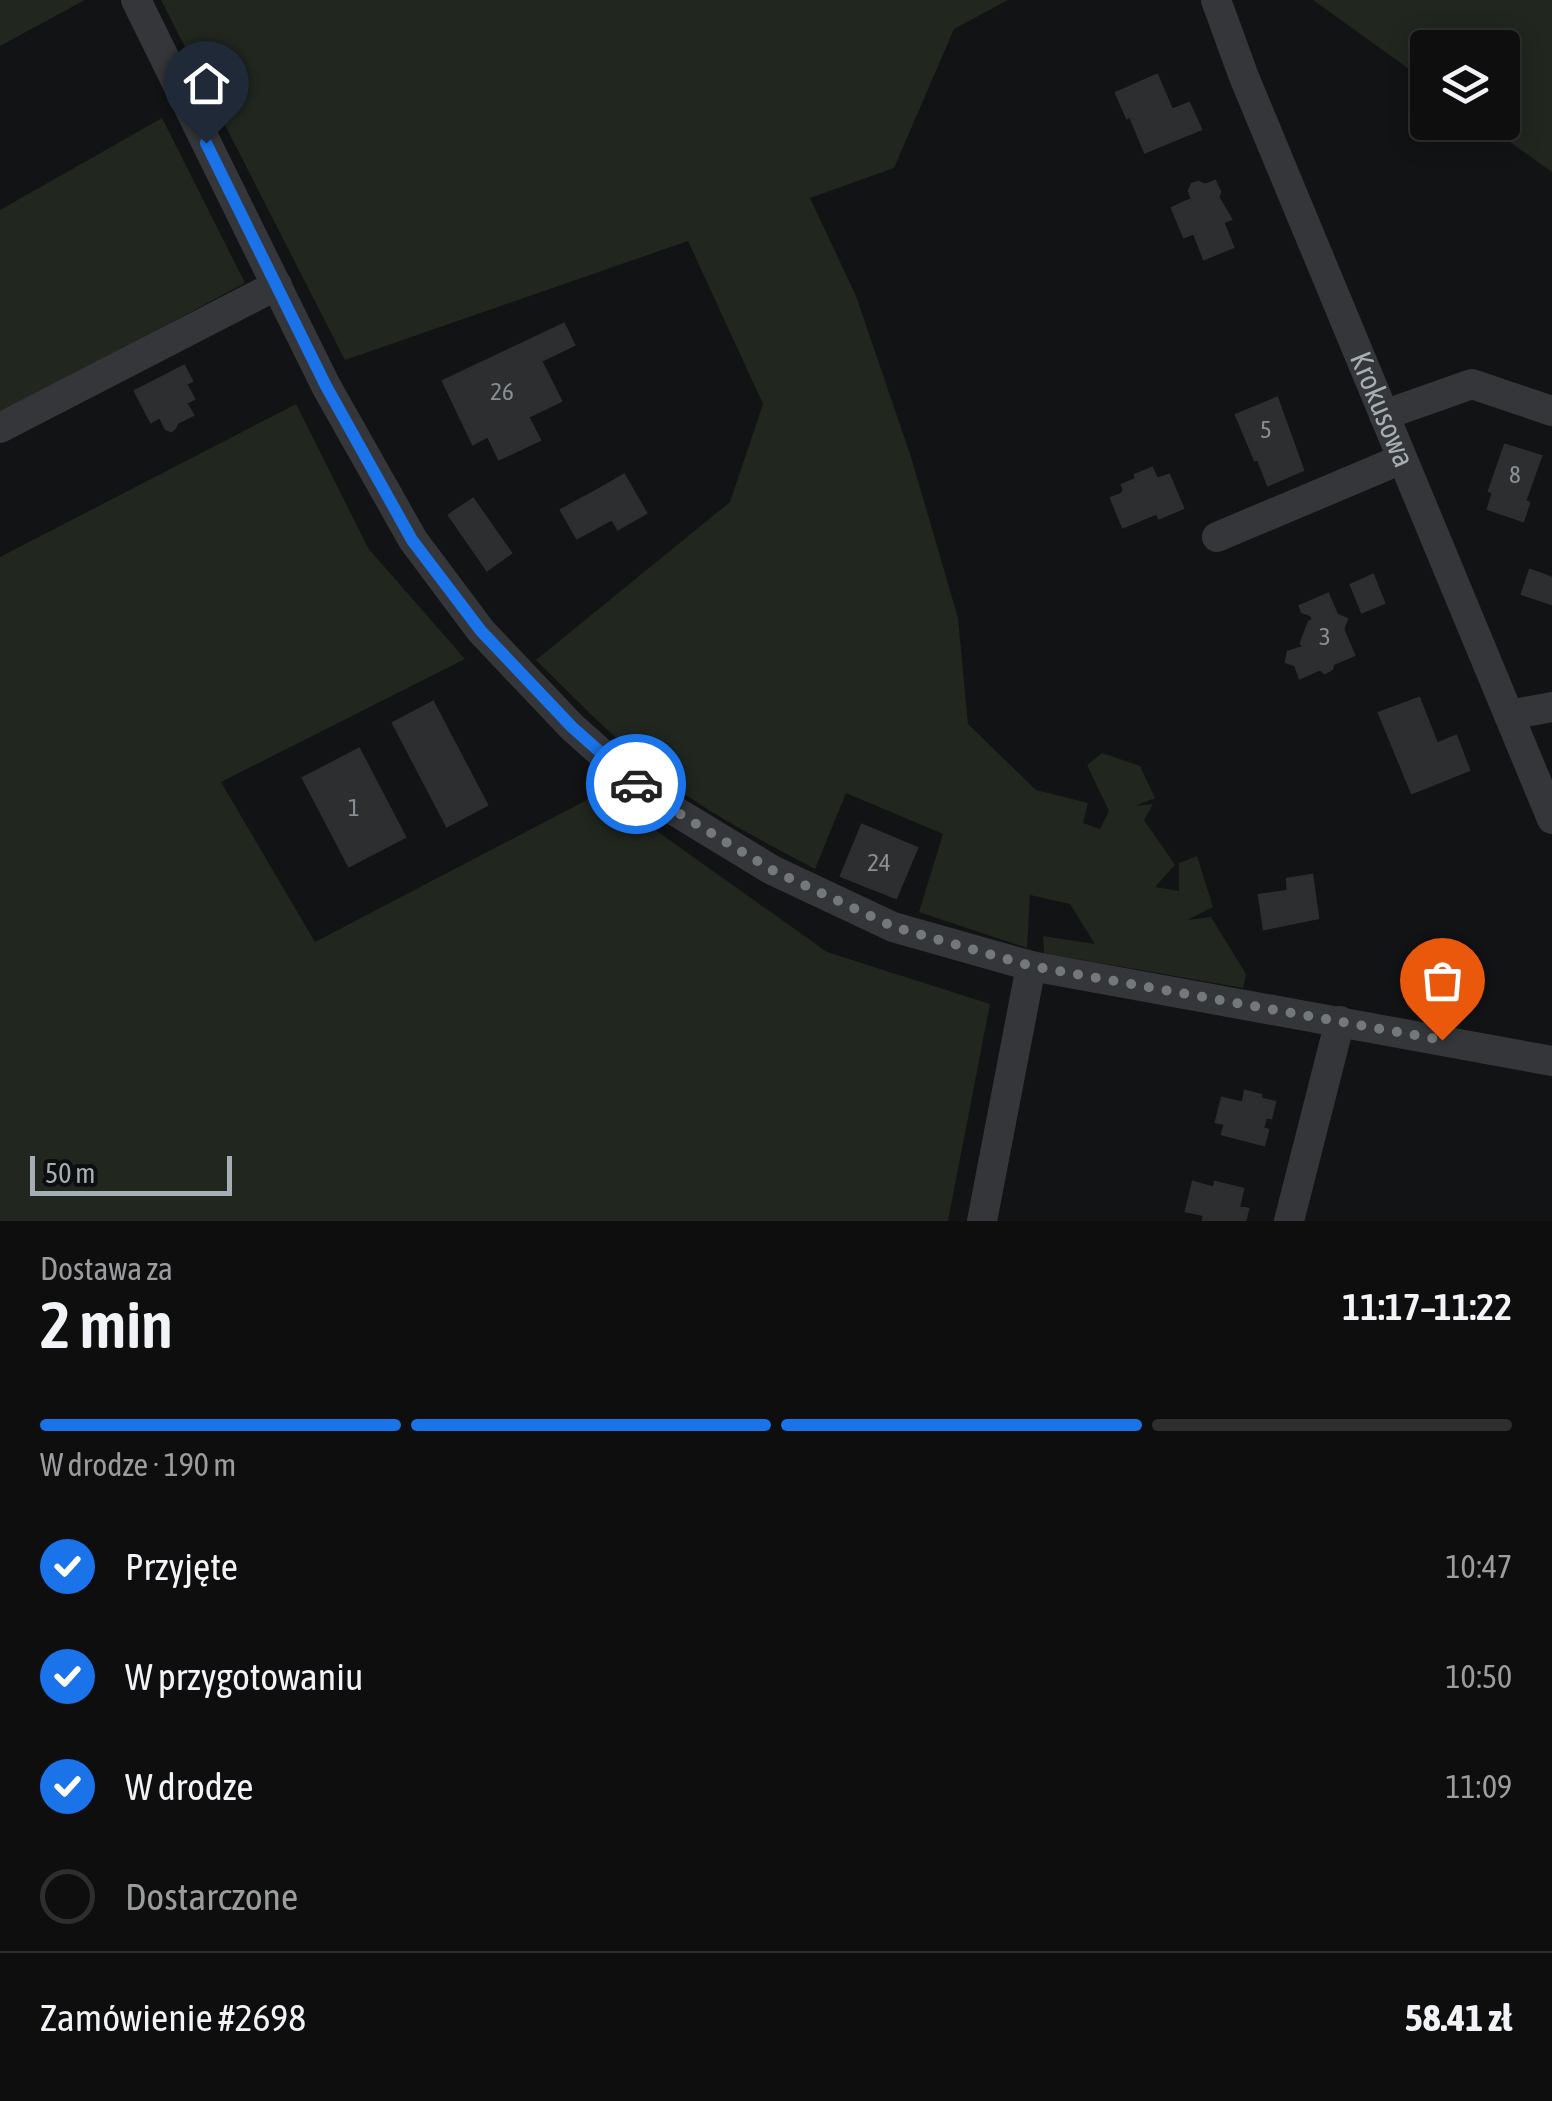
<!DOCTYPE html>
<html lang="pl">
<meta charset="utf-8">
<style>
:root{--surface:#0e0e0f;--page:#1c1c1d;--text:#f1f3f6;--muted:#9b9c9e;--line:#2e2e2f;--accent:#1a73e8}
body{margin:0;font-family:"Asap Condensed",sans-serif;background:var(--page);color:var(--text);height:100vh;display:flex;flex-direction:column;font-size:38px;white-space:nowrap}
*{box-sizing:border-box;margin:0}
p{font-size:32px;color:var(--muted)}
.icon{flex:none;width:55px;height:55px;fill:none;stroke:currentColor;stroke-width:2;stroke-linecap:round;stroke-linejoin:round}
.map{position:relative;height:1221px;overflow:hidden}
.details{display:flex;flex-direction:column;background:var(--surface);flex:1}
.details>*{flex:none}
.controls{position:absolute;left:1410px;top:30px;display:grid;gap:20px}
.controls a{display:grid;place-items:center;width:110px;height:110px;border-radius:10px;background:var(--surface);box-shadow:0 5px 25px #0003,0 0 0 2px var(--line);font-size:50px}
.scale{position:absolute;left:30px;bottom:25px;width:202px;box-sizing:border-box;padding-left:10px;border:5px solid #a5afb3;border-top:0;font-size:28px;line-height:35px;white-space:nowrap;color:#a5afb3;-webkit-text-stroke:8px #0d0e0f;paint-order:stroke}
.pin{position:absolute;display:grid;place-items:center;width:85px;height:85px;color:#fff;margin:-102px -42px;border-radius:50% 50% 50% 0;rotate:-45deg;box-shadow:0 0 10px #0007}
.pin .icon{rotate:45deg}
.courier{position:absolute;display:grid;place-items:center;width:100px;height:100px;margin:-50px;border:8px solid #1a73e8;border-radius:50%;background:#fff;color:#222;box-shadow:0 2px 12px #0007}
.summary em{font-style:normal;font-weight:600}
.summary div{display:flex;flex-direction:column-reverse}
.summary{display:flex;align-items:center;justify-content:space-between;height:170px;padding:0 40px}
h1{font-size:65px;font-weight:600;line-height:75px}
.bar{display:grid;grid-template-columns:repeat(4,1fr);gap:15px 10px;align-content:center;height:120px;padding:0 40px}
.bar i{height:12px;border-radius:8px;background:var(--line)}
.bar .on{background:var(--accent)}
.bar p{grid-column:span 4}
.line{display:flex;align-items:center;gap:25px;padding:0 40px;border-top:2px solid var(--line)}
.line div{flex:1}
ol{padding:0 40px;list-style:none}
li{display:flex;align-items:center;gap:30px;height:110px}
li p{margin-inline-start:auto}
li .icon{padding:10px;border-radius:50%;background:var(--accent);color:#fff;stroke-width:4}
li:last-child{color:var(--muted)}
li i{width:55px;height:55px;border:5px solid var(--line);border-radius:50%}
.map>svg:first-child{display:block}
</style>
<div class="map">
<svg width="1552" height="1221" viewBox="0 0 1552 1221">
<rect width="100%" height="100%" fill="#121314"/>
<path fill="#21261f" d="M0 0H85L0 46Z
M161 0H1008L954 29 894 168 810 198 856 296 911 457 958 618 968 724 1036 790 1088 803 1083 823 1100 829 1109 811 1087 765 1102 753 1140 766 1155 798 1135 806 1153 804 1144 820 1175 865 1155 887 1179 891V863L1197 856 1213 907 1187 920 1211 917 1246 974 1243 988 1044 953 1043 936 1095 944 1070 904 1030 895 1027 948 919 912 943 834 846 793 815 869C764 842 706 812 661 777 617 741 576 700 536 660L730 502 763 404 688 241 345 360Z
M1313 0H1552V172L1483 123 1502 122V48H1428L1427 82Z
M162 118 245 283 0 414V210Z
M296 404 368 548 465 659 221 782 315 942 602 792 827 952 990 1004 948 1221H0V557Z"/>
<path fill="#2d2e30" stroke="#2d2e30" stroke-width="2.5" d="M1157 75 1172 110 1189 103 1201 129 1145 152 1130 116 1127 118 1116 93Z
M1215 181 1220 192 1218 197 1231 219 1223 222 1233 247 1204 259 1194 233 1184 237 1172 208 1192 199 1189 191 1192 184 1198 182 1205 185Z
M564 324 574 345 541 361 561 401 528 417 540 440 499 459 488 436 473 444 443 381Z
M184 366 192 381 186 384 194 399 186 403 193 415 177 423 175 428 171 431 166 429 160 417 151 422 135 391Z
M1277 398 1303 470 1268 485 1258 459 1255 460 1236 415Z
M1505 445 1541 456 1525 501 1529 503 1523 521 1488 509 1493 492 1489 491Z
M1152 468 1157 479 1169 475 1183 508 1159 518 1157 513 1123 527 1111 498 1122 494 1124 489 1122 485 1136 479 1135 475Z
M624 475 646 513 618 529 596 491Z
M596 491 612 519 577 538 561 510Z
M473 499 511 553 487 570 449 515Z
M1530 570 1552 578V604L1522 594Z
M1373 575 1384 603 1362 612 1351 585Z
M1328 594 1337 615 1347 619 1343 629 1354 655 1333 664 1332 669 1325 673 1320 669 1300 678 1295 665 1286 662 1288 652 1303 647 1301 643 1309 622 1313 620 1311 615 1302 612 1300 606Z
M1419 698 1437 744 1456 736 1469 770 1412 793 1379 713Z
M433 702 487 805 447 826 393 723Z
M359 749 405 837 349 866 303 778Z
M862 825 917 848 896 898 841 876Z
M1312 875 1318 918 1264 929 1259 895 1288 891 1287 879Z
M1245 1091 1261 1095V1099L1275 1102 1271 1118 1266 1117 1263 1128 1268 1130 1264 1145 1222 1134 1225 1124 1216 1122 1222 1098 1243 1103Z
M1193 1182 1214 1188 1215 1182 1243 1189 1239 1207 1248 1209 1245 1221H1203L1204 1215 1186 1211Z"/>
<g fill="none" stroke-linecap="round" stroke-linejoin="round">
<g stroke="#343639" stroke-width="30">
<path d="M136 0 326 386 413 540 481 631 572 727 647 794 772 870 893 927 1031 966 1552 1061"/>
<path id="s1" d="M1216 0 1244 77 1552 819"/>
<path d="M1384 415 1472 384 1552 411"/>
<path d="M0 428 277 285"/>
<path d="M1217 537 1402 459"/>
<path d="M1509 715 1552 707"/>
<path d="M982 1221 1031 966"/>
<path d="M1289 1221 1340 1021"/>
</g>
</g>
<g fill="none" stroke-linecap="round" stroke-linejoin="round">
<path stroke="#72787b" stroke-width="10" stroke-dasharray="0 18" d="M636 784 647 794 772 870 894 927 1031 966 1442 1040"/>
<path stroke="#1a73e8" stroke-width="12" d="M206 143 326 386 412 540 481 631 572 727 636 784"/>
</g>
<g text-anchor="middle" stroke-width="9" stroke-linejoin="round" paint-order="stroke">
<g font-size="25" fill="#878f92">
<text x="502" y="400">26</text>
<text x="1266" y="438">5</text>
<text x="1515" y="483">8</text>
<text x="1325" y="645">3</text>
<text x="354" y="816">1</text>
<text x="879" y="871">24</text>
</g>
<g font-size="30" fill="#a5afb3" stroke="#0d0e0f">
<text dy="10" stroke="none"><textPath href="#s1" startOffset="442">Krokusowa</textPath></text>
</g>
</g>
</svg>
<div class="controls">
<a><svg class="icon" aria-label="layers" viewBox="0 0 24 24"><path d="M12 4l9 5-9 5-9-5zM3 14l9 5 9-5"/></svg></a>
</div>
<div class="scale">50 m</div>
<div class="pin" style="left:1442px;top:1040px;background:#ea580c"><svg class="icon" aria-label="bag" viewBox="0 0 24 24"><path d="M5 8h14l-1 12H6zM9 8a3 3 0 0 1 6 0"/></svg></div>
<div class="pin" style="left:206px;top:143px;background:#1f2937"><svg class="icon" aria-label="home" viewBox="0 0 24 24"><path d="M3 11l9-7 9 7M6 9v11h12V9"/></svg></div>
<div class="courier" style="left:636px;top:784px"><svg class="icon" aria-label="car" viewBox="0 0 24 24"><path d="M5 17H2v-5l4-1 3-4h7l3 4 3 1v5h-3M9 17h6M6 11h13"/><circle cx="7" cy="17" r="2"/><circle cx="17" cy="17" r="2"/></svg></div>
</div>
<section class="details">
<div class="summary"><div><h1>2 min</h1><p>Dostawa za</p></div><em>11:17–11:22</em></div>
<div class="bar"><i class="on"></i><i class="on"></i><i class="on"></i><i></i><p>W drodze · 190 m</p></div>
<ol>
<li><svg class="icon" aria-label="check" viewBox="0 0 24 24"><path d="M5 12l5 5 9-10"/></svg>Przyjęte<p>10:47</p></li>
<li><svg class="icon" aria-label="check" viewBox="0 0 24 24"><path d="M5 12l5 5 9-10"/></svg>W przygotowaniu<p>10:50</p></li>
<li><svg class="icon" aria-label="check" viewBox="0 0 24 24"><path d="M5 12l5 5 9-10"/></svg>W drodze<p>11:09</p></li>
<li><i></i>Dostarczone</li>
</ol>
<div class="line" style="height:130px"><div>Zamówienie #2698</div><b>58.41 zł</b></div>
</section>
